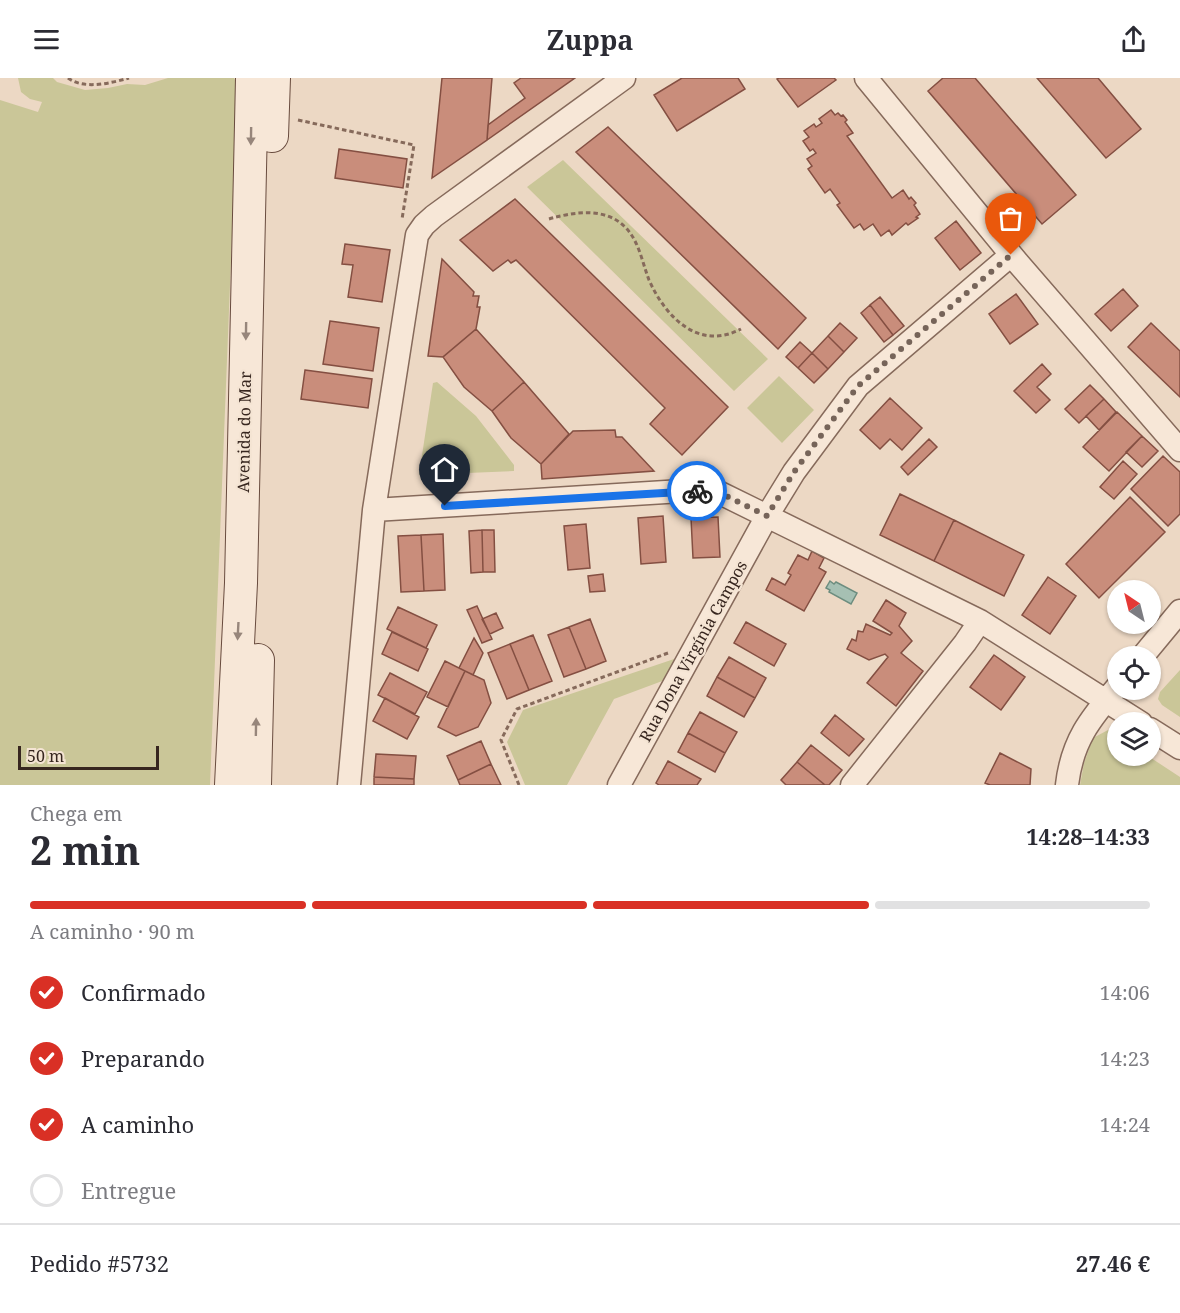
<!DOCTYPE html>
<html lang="pt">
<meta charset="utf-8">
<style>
:root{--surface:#fff;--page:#f7f7f7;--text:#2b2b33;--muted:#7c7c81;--line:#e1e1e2;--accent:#d93025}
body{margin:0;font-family:"Noto Serif",serif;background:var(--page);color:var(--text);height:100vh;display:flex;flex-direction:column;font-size:22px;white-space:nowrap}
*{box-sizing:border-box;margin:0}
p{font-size:20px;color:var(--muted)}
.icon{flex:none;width:33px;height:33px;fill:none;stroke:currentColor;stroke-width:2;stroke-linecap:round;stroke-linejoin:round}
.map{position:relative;height:707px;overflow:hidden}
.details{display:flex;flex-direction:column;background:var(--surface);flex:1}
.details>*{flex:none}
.needle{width:39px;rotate:325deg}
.tools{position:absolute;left:1107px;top:502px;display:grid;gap:12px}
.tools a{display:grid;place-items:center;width:54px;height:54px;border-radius:50%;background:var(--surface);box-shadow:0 2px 4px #0004;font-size:30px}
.scale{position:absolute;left:18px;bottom:15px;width:141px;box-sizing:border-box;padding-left:6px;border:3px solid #37261f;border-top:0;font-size:16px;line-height:21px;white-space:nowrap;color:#37261f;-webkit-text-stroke:4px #f4e4d3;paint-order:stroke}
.pin{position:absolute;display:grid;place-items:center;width:51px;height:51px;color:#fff;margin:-62px -26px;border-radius:50% 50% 50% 0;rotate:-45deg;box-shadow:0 0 6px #0007}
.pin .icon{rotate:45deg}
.courier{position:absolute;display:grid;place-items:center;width:60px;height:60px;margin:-30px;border:4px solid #1a73e8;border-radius:50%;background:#fff;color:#222;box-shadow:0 2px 8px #0007}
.head em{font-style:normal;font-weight:700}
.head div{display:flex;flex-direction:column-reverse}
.head{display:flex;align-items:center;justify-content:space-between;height:102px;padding:0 30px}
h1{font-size:39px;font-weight:700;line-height:45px}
.bar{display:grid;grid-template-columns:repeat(4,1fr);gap:9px 6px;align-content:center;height:72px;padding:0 30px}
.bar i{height:8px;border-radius:4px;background:var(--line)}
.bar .on{background:var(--accent)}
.bar p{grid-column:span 4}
.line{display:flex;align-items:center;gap:15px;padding:0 30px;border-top:2px solid var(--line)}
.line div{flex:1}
ol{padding:0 30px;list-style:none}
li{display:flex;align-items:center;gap:18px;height:66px}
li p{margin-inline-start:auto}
li .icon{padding:6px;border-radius:50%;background:var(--accent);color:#fff;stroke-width:4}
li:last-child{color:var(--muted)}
li i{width:33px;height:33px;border:3px solid var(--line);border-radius:50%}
header{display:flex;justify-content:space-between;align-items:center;height:78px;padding:0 30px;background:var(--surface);font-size:27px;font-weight:700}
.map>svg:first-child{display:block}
</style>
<header><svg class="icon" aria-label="menu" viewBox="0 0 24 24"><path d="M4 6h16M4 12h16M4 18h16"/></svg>Zuppa<svg class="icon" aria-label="share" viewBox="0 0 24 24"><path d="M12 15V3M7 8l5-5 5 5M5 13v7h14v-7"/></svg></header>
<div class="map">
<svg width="1180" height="707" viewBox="0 0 1180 707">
<rect width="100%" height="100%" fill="#ecd8c4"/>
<path fill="#cac698" d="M18 0H53L57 4 85 12 108 10 127 6 145 7 168 0H234L238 7 210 707H0V22L38 34 42 24 30 21 21 14Z
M563 82 768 281 734 313 527 109Z
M779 298 814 332 782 365 747 330Z
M437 304 476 338 514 387V393L419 397 433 305Z
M683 578 673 599 614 621 567 707H525L507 664 523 632Z
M1180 592V639L1162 627 1158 621 1160 614Z
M1108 652 1117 658 1118 678H1148L1180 699V707H1080L1084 685 1093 660Z"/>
<path fill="#a6c0b3" stroke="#6d8d7f" stroke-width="1.5" d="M830 503 834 506 836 504 857 515 851 526 829 514 830 512 826 510Z"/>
<path fill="#c98d7b" stroke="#844f42" stroke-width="1.5" d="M442 0H492L487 62 432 100Z
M521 0H575L487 62 488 47 525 20 514 5Z
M682 0H738L745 11 677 53 654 17Z
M779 0H834L836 2 798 29 777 1Z
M943 0H975L1076 117 1042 146 928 13Z
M1037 0H1098L1141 51 1106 80Z
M831 32 835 37 838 35 841 38 843 37 847 42 845 44 853 55 847 58 892 120 903 112 909 121 911 119 916 125 914 127 920 136 916 139 918 140 908 147 906 145 892 157 889 152 881 158 873 146 864 152 860 146 854 150 837 127 840 125 830 111 825 115 808 91 812 88 807 81 816 75 813 71 810 73 803 63 809 59 804 53 814 46 816 49 822 45 819 41Z
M608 49 806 240 778 271 576 74Z
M339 71 407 81 403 110 335 100Z
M515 121 728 329 682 377 650 346 665 330 516 182 511 185 508 182 493 193 460 162Z
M956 143 981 175 960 192 935 160Z
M345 166 390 172 382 224 348 219 353 187 342 186Z
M442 181 474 214 473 218H479L477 229H480L476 251 443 279 428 278Z
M1123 211 1138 228 1111 253 1095 236Z
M1016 216 1038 246 1010 266 989 236Z
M880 219 904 248 893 257 870 227Z
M870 227 893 257 884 264 861 235Z
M330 243 379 250 373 293 323 286Z
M840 245 857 260 844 274 828 258Z
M1151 245 1180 273V319L1128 269Z
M476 251 524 304 492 333 464 309 443 279Z
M828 258 844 274 828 291 812 275Z
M800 264 812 275 798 290 786 279Z
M812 275 828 291 814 305 798 290Z
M1042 286 1051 296 1037 309 1050 322 1036 335 1014 313Z
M305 292 372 301 368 330 301 321Z
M524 304 569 356 541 386 511 360 492 333Z
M1090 307 1104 321 1079 345 1065 331Z
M890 320 922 350 902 372 890 361 880 371 860 352Z
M1104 321 1116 334 1099 352 1086 338Z
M1117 334 1142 358 1109 393 1083 369Z
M615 352 616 359H622L654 393 542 401 541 386 573 353Z
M1142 358 1158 373 1142 389 1126 374Z
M929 361 937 369 908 397 901 389Z
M1163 378 1180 394V436L1168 448 1131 411Z
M1123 383 1137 396 1114 421 1100 409Z
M900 416 954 442 934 483 880 457Z
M1130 419 1165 454 1099 520 1066 486Z
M663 438 666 484 641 486 638 440Z
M718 439 720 479 693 480 691 440Z
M954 442 1024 477 1004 518 934 483Z
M586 446 590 490 568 492 564 448Z
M482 452H494L495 494H483Z
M482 452 483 494 471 495 469 453Z
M443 456 445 512 424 513 421 457Z
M421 457 424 513 401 514 398 458Z
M812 473 824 480 819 490 826 494 804 533 766 512 772 500 785 507 791 497 788 495 798 477 808 482Z
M603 496 605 513 590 514 588 498Z
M1048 499 1076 518 1050 556 1022 537Z
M886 522 906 535 899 548 912 563 901 575 923 593 896 628 867 605 888 579 885 576 869 582 847 571 852 561 856 563 858 553 863 554 866 546 890 557 892 555 873 543Z
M477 528 492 561 482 565 467 532Z
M398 529 437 547 426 570 387 551Z
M496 535 503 550 490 556 482 541Z
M590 541 606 583 586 591 569 549Z
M746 544 786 566 774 588 734 565Z
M569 549 586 591 564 599 548 557Z
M392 554 428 571 418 593 382 576Z
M533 557 552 603 529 612 510 566Z
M474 560 483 575 473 597 459 590Z
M510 566 529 612 507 621 488 575Z
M994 577 1025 599 1001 632 970 609Z
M729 579 766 600 755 620 717 599Z
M445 583 465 593 448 629 427 619Z
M465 593 484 602 491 625 478 649 456 658 438 649Z
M390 595 427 614 415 636 378 617Z
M717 599 755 620 744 639 707 618Z
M385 620 419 639 407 661 373 643Z
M700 634 737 654 725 675 688 655Z
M835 637 864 661 849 678 821 655Z
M688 655 725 675 715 694 678 674Z
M481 663 491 686 458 702 447 678Z
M811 667 842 692 829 707H825L797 684Z
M1000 675 1031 691 1030 707H990L985 705Z
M376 676 416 678 414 701 374 699Z
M668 683 701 701 697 707H659L656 705Z
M797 684 825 707H786L781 702Z
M491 686 501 707H460L458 702Z
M374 699 414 701V707H374Z"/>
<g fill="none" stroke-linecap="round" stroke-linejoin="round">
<defs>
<path id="street" d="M866 0 1018 185 1180 372
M374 432 682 413 714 412 980 543 1141 645
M1142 579 1180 533
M1150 651 1180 670
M349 707 374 432 417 157 424 147 434 138 624 0
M619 707 767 438 794 394 858 308 1011 177
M852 707 965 565 980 543
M1067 707C1072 663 1090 641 1118 608"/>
<path id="secondary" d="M272 58 274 0
M231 707 241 505 252 0
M255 707 258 582"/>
</defs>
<use href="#street" stroke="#866a5b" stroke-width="25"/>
<use href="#secondary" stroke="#684b3e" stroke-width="34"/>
<path stroke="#866a5b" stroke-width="3" stroke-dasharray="4.5 3" stroke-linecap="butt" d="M68 0C84 12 111 5 129 0
M298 42 414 67 402 141
M549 141C573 134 604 129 624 148 639 162 642 184 649 202 666 240 699 273 741 251
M519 707 501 662 517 631 668 575"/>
<use href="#street" stroke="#f7e7d7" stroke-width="22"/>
<use href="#secondary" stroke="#f7e7d7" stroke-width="32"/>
</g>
<defs><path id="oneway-solid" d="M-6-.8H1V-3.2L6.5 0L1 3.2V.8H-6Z" transform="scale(1.5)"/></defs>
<g fill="#97867b">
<use href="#oneway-solid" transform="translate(251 58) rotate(91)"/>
<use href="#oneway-solid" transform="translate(246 253) rotate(91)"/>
<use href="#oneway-solid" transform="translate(238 553) rotate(93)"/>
<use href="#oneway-solid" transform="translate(256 649) rotate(-89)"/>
</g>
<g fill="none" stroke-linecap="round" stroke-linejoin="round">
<path stroke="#766459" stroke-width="6" stroke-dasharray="0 10.8" d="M697 413 714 412 767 438 794 394 858 308 1011 177"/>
<path stroke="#1a73e8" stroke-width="8" d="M445 428 697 413"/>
</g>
<g text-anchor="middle" stroke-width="4.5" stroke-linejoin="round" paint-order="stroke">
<g font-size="16" fill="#37261f" stroke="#f4e4d3">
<text transform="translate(244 354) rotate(-89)" y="6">Avenida do Mar</text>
<text transform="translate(693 573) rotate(-61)" y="6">Rua Dona Virgínia Campos</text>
</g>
</g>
</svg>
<div class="tools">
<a><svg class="needle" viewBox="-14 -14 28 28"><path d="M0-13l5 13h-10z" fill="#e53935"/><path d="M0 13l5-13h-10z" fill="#7c7c81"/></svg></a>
<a><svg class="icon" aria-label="locate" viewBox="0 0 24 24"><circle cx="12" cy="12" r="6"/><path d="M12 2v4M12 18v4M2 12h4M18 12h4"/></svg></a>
<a><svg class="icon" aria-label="layers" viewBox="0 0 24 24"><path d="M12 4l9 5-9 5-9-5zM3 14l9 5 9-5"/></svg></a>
</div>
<div class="scale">50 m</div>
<div class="pin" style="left:1011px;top:177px;background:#ea580c"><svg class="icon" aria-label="bag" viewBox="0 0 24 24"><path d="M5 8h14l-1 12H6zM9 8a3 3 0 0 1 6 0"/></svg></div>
<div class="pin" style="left:445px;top:428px;background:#1f2937"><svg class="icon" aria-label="home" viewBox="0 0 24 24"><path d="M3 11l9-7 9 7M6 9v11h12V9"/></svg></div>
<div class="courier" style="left:697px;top:413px"><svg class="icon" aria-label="bike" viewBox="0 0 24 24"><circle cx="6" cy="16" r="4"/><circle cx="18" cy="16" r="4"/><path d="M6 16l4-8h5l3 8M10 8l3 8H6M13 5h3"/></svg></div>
</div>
<section class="details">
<div class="head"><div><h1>2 min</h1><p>Chega em</p></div><em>14:28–14:33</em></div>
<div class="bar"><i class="on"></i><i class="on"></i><i class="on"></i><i></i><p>A caminho · 90 m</p></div>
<ol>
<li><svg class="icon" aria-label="check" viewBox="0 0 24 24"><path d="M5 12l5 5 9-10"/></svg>Confirmado<p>14:06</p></li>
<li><svg class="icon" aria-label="check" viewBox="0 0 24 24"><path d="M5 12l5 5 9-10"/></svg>Preparando<p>14:23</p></li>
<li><svg class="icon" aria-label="check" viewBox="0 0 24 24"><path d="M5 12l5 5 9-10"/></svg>A caminho<p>14:24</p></li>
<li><i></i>Entregue</li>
</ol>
<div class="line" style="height:78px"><div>Pedido #5732</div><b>27.46 €</b></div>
</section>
